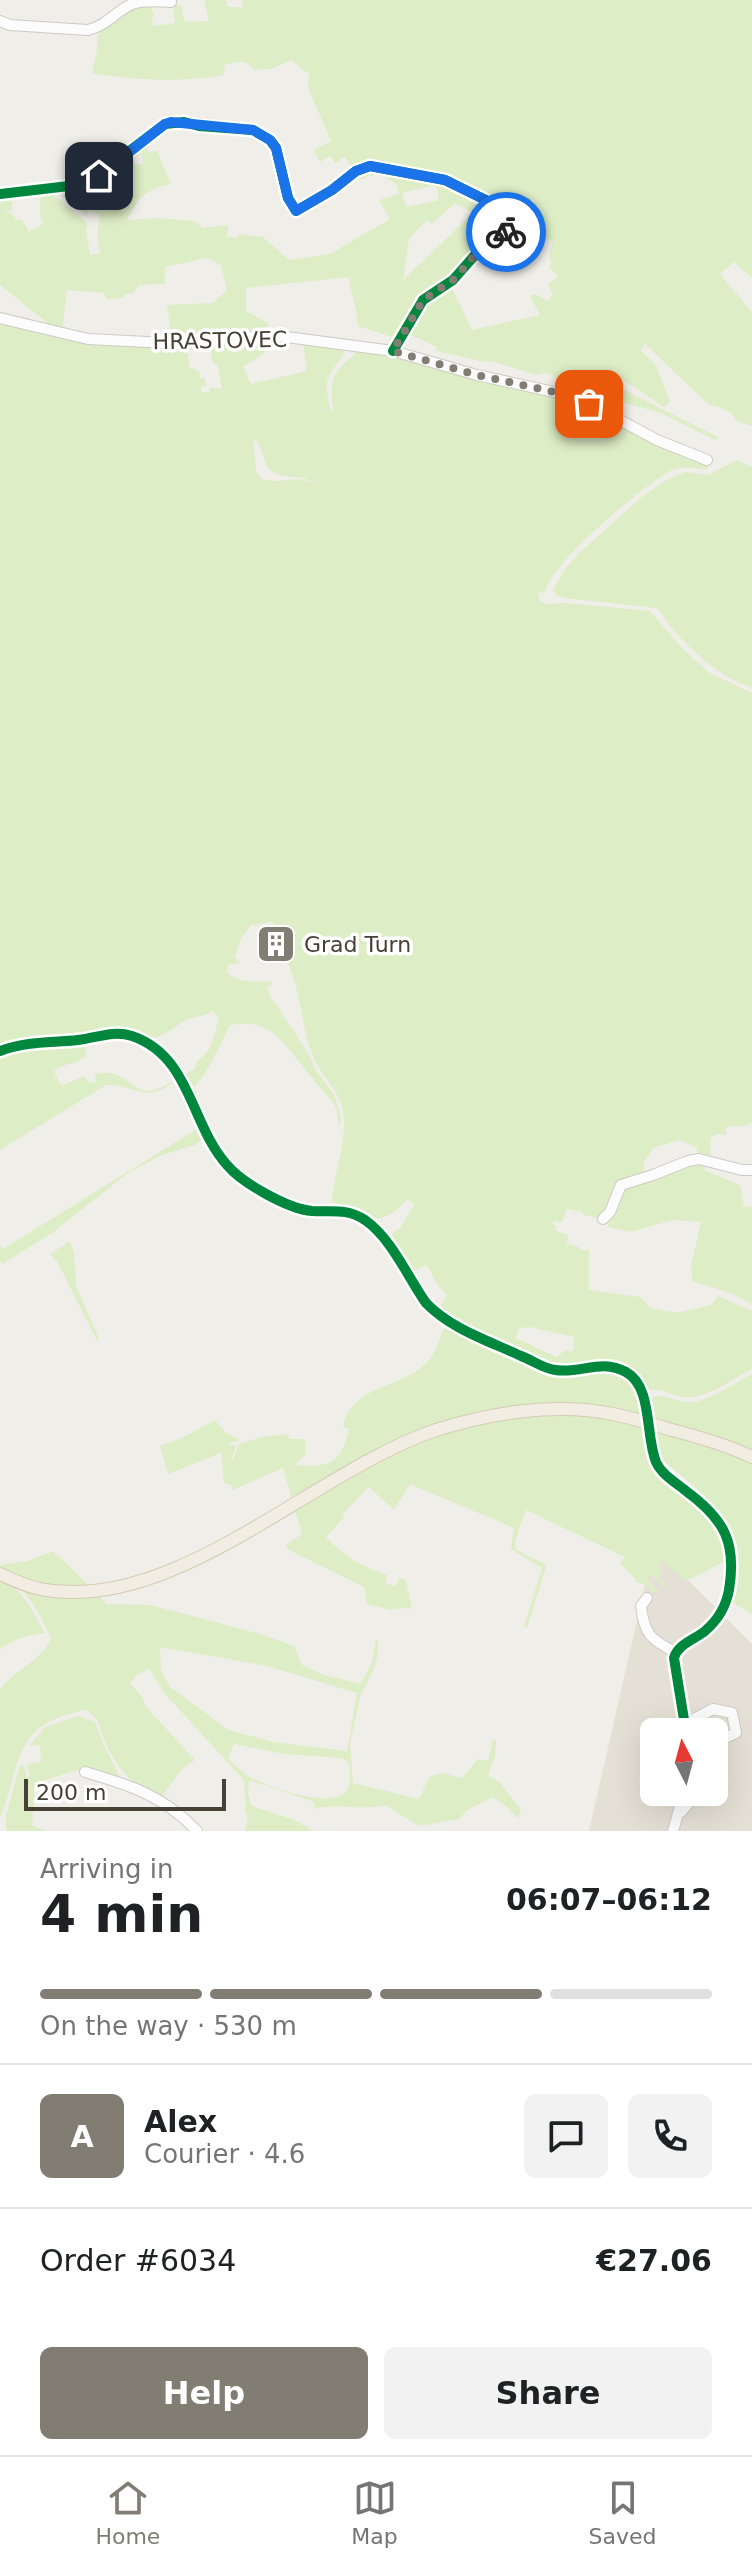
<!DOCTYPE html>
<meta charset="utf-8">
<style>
:root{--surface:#fff;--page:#f2f2f2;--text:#202124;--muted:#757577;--line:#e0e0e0;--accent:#827d73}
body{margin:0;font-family:"DejaVu Sans",sans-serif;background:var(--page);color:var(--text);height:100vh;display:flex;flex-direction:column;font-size:30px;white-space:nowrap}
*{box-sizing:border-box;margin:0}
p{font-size:26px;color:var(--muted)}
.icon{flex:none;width:44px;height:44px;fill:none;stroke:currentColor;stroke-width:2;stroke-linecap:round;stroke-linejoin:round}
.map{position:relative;height:1831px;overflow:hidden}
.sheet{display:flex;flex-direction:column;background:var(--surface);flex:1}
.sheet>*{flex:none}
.needle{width:52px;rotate:354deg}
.buttons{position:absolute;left:640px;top:1718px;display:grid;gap:16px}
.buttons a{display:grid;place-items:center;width:88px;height:88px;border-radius:12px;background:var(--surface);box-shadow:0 8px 32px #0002;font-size:40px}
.scale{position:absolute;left:24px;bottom:20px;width:202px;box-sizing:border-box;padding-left:8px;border:4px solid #474034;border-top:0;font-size:22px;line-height:28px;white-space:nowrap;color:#474034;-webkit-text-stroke:6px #fff;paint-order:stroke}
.pin{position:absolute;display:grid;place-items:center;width:68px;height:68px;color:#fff;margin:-34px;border-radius:16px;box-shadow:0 4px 12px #0006}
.courier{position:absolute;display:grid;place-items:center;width:80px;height:80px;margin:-40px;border:6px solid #1a73e8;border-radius:50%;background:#fff;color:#222;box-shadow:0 2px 10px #0007}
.overview em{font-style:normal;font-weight:600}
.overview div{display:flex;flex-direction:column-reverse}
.overview{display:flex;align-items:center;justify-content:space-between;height:136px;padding:0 40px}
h1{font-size:52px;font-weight:600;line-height:60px}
.bar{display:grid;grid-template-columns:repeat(4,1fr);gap:12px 8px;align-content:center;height:96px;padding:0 40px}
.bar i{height:10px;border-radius:6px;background:var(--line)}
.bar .on{background:var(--accent)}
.bar p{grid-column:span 4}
.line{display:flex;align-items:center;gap:20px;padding:0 40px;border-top:2px solid var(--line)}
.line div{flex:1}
.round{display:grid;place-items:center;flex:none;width:84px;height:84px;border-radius:12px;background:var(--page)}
.button{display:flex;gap:16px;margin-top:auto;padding:16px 40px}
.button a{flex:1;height:92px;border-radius:12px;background:var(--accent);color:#fff;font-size:32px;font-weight:600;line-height:92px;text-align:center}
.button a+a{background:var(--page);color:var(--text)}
.tabs{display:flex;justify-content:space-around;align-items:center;height:112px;border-top:2px solid var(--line);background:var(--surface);font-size:22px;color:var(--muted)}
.tabs a{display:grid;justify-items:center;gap:4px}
.tabs .on{color:var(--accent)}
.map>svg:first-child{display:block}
</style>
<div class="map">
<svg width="752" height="1831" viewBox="0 0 752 1831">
<rect width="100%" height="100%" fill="#f0eee8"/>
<path fill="#e5e0d5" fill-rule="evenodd" d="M654 1546 752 1644V1831H589ZM654 1732H714V1792H654Z"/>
<path fill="#ddedc6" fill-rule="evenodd" d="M204 0H226L228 7H243V0H752V278L734 262 720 274 752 312V426L738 422 731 413 720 407 708 404 644 343 641 351 655 364 670 401 664 407 617 376 610 383 718 437 715 440 661 413 597 395 596 389C587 383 580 381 570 386L558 383 553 375 544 373 536 375 495 362 480 361 436 351 437 347 407 333 419 310 450 284 472 330 540 315 530 296 535 294 548 301 553 294 548 285 558 276 549 267 552 263 549 259 552 241 538 236 534 200 518 199 511 209 428 175 354 170 345 157 335 163 330 156 320 162 314 150 331 141 308 88 309 74 291 60 271 69 254 70C244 58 239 63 225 64L223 75C180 83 135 80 92 73L97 50V36L126 8 149 2 154 15 151 20 154 26 175 23 173 4 181 6 184 20 187 22 209 21Z
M146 143 148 152 157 151 171 184C146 190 138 196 127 220L158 218 194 221 203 228 228 225 227 237H238L239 234 263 237 289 260 330 254 390 219 379 200 399 194 397 185 380 173 349 183 345 181 366 169 431 179 506 212 515 222 458 273 438 286 403 330 392 337 358 326 357 314 348 277 246 288V311L267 323 269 328 197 335 171 333 167 305 213 303 227 290 221 265 207 258 165 267V284L140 285 133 293 125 294 123 298 106 299 104 293 67 290 62 331 59 332 0 285V198L12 197V212L7 209 5 210 15 216V220H22L29 232 43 224 40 216V195L50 192 88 224 86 230 90 255 100 253 97 234 100 215 89 210 87 216 57 191 93 184 133 154 134 165 143 164 141 147ZM436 185 439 200 406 207 402 193ZM455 203 473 213 403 280 409 238 427 220 432 224Z
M0 320 40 329 172 346 188 354 189 367 199 371 200 378H205L206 386H201V392H210V387L222 389 218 366 212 361 210 345 225 342 275 340 264 353 243 367 251 384 307 371 303 341 344 347V355C324 379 324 381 331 412L333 410C330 382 330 374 353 356L355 348 370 349 561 394 709 464 707 469C694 469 681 465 670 471 643 486 548 565 545 593L537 592 540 601 546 604 565 603 650 611 683 649 708 672 752 693V1123L744 1126 726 1127V1135L716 1134 710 1139 711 1160 699 1158 696 1147 679 1140 653 1148 643 1164 646 1176 625 1179 604 1217 598 1218 583 1215 582 1212 567 1209 562 1222 554 1221 552 1224 556 1226V1231L568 1235 567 1244 577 1246 583 1251 589 1249V1290L640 1297 651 1308 671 1312H682L711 1305 718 1296 752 1311V1369C732 1379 708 1399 685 1397 669 1396 666 1388 647 1390 644 1383 640 1380 634 1375 609 1352 582 1365 552 1373L438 1311 447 1295 437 1284 427 1265 410 1272 386 1239 400 1228 415 1204 407 1199C394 1214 390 1217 371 1219L332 1201C334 1173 346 1144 344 1115 342 1092 321 1077 313 1056 300 1023 301 986 284 955L292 945 272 922 251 925 242 937 235 956 240 963 228 964 227 972C238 984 257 982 271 981L272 984 267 988 271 997 308 1053 315 1069 334 1095 341 1118 339 1130 337 1110 333 1102C322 1089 310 1076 299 1062 279 1036 267 1019 230 1025 221 1044 208 1073 194 1087L214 1137 211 1139 186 1079 185 1074 195 1069 197 1061C213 1051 214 1035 219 1017L212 1011C204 1017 197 1016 188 1019 178 1024 170 1032 160 1036 144 1043 120 1031 103 1029L0 1047ZM253 438C264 446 261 462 272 471 283 480 302 474 314 483L300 479 275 481 262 479 256 470ZM530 1327 574 1337 573 1352 566 1350 556 1357 516 1338 519 1328Z
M737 460 752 467V688C721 677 697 656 675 632 668 625 664 614 656 608L565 598 557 596 553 590 567 566 579 553 642 497 668 479 685 472 708 475Z
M84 1044 86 1055 79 1061 59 1067 54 1071 59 1083 63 1085 85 1076 89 1083 96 1082 95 1074C125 1067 130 1092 150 1091 158 1090 167 1084 175 1081 144 1105 137 1084 106 1085L0 1150V1054L8 1050Z
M200 1127 202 1138 197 1144 160 1156 128 1173 52 1233 2 1264 0 1260V1244L3 1249Z
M706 1163 704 1170 740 1185 744 1207 752 1206V1305L733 1294 692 1281 691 1266 701 1222 673 1220 630 1232 607 1227 621 1187 678 1166Z
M70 1241 74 1254 76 1286 99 1339 97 1341 58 1263 50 1254Z
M446 1326 551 1374 609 1371 630 1381 637 1398 652 1466 676 1479 725 1534 728 1561C713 1564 701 1578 685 1580L662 1561 660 1566 662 1572 658 1578 666 1585 665 1587 651 1574 646 1579 661 1593 650 1591 649 1587 635 1581 636 1579 620 1563 625 1557 526 1510 516 1537 515 1549 544 1564 546 1567 527 1628 524 1626 542 1568 511 1549 514 1528 410 1484 394 1510 369 1487 343 1514 344 1517 326 1537C342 1555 365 1568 387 1575L386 1583 396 1586 399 1578 406 1580 412 1609 402 1608 390 1610 367 1604 364 1587 287 1549 286 1545 302 1534 283 1468 232 1490 231 1485 224 1483 221 1453 168 1474 160 1446 182 1438 215 1420 225 1432 240 1440 229 1443V1445H236L231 1461 233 1460 239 1444 262 1437 288 1434 290 1439H305V1456L297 1462V1465C331 1468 341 1463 349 1429L343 1427C352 1385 399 1389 425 1364 437 1354 438 1338 446 1326Z
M752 1374V1614L730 1601 735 1562 734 1547 730 1534 721 1519 693 1485 662 1460 648 1400C662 1390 676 1404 692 1402 713 1400 733 1383 752 1374Z
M54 1551 55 1555 60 1557 107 1604 151 1605 260 1634 294 1646 302 1665 324 1675 361 1684 372 1663 376 1640H378L377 1658 373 1671 361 1694 350 1743 353 1783 419 1799 429 1777 442 1773 462 1778 478 1759 488 1761 493 1739 496 1740 495 1756 488 1775 499 1782 521 1809 518 1819 506 1806 493 1797 467 1810 459 1819 419 1826 385 1805C360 1811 336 1803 314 1809V1802L249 1780 248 1793 252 1806 295 1820 313 1831H245L248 1817 244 1809 246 1806 244 1780 164 1693 149 1669 138 1674 130 1683 142 1697 146 1707 195 1760 182 1769 162 1796C131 1786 118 1770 105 1741 98 1725 101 1721 86 1709 73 1714 57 1716 45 1724 14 1742 14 1788 0 1817V1690C13 1671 45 1658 51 1638 37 1609 29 1591 0 1573V1565L27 1561ZM160 1647 267 1666 357 1693 347 1751 273 1742 229 1730 170 1687 161 1670ZM234 1744 284 1754 342 1758 349 1763C350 1773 352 1786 344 1793 327 1808 270 1788 252 1778 242 1773 235 1766 228 1758Z
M0 1577C23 1590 32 1610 45 1633 28 1635 13 1639 0 1650Z
M78 1716 95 1722 103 1743 120 1777C107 1773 84 1775 78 1770L35 1783 32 1825 45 1831H6V1815L20 1765H24L27 1778 30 1776 27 1764 41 1762 40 1745 29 1746 45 1727Z"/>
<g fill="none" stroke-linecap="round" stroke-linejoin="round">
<defs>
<path id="minor" d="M0 21 10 25 88 30C108 25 116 11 132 4 143 0 159 1 171 2
M0 194 86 184 165 124 184 122 199 126 253 130 270 140 276 148 288 198 296 211 332 190 356 171 370 166 445 180 514 214 518 219 517 227 498 235 475 255 453 280 423 300 393 351
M0 318 88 339 187 344 246 337 279 336 393 351 477 375 577 397 657 440 707 460
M0 1051C26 1041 52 1043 78 1040 97 1038 113 1030 132 1036 191 1056 190 1124 227 1165 242 1183 288 1209 312 1211 332 1212 347 1208 365 1220 392 1239 407 1276 426 1303 451 1329 489 1341 521 1356 532 1360 544 1369 555 1370 582 1374 600 1358 626 1372 653 1387 645 1435 656 1462 662 1475 675 1482 686 1491 724 1519 737 1542 729 1590 726 1606 718 1620 705 1631 694 1640 678 1644 674 1658L686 1732
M603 1219 610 1212 621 1185 653 1175 688 1161 699 1159 742 1170H752
M647 1598 641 1606C644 1634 651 1640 675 1652
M686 1728 694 1719 713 1709 732 1713 736 1733 723 1739 714 1751
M85 1772C130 1785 164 1796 197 1831
M681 1812 698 1792
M673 1831 684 1792"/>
<path id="major" d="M0 1574C13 1580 26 1586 40 1589 173 1615 312 1473 433 1431 489 1413 555 1402 613 1414 633 1418 652 1424 672 1430 699 1437 727 1445 752 1457"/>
</defs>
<use href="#minor" stroke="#cdcac4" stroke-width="12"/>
<use href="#major" stroke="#d4cbb4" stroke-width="14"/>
<use href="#minor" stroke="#fdfcfc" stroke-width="10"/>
<use href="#major" stroke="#f1ede3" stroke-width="12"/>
<defs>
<path id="cycleway" d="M0 194 86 184 165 124 184 122 199 126 253 130 270 140 276 148 288 198 296 211 332 190 356 171 370 166 445 180 514 214 518 219 517 227 498 235 475 255 453 280 423 300 393 351
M0 1051C26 1041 52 1043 78 1040 97 1038 113 1030 132 1036 191 1056 190 1124 227 1165 242 1183 288 1209 312 1211 332 1212 347 1208 365 1220 392 1239 407 1276 426 1303 451 1329 489 1341 521 1356 532 1360 544 1369 555 1370 582 1374 600 1358 626 1372 653 1387 645 1435 656 1462 662 1475 675 1482 686 1491 724 1519 737 1542 729 1590 726 1606 718 1620 705 1631 694 1640 678 1644 674 1658L686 1732"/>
</defs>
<use href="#cycleway" stroke="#fff" stroke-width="15"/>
<use href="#cycleway" stroke="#00873e" stroke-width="10"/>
</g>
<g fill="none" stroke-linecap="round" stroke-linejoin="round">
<path stroke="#827d73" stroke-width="8" stroke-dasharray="0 14.4" d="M506 232 498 235 475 255 453 280 423 300 393 351 477 375 577 397 589 404"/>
<path stroke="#1a73e8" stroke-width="10" d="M99 176 165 124 171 122 253 130 270 140 276 148 288 198 296 211 332 190 356 171 370 166 445 180 514 214 518 219 517 227 506 232"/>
</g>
<defs>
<symbol id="building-square" viewBox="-11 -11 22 22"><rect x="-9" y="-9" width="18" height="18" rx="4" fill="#827d73" stroke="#fff"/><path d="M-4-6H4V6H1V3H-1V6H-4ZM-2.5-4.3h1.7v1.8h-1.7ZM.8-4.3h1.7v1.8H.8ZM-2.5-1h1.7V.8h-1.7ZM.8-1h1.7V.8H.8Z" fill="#fff"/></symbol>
</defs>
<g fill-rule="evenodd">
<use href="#building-square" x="254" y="922" width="44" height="44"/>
</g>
<g text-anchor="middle" stroke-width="7" stroke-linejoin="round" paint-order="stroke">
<g font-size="22" fill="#474034" stroke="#fff">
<text transform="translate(220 340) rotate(-1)" y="8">HRASTOVEC</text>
</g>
<g font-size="22" fill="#474034" stroke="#fff" text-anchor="start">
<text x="304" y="952">Grad Turn</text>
</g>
</g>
</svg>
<div class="buttons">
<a><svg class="needle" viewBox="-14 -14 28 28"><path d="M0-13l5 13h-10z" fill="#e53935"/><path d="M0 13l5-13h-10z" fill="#757577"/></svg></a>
</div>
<div class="scale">200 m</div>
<div class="pin" style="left:589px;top:404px;background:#ea580c"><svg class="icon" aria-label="bag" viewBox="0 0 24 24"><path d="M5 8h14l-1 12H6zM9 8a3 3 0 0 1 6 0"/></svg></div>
<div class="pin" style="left:99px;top:176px;background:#1f2937"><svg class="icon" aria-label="home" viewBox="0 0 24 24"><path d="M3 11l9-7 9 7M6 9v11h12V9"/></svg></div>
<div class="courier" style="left:506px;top:232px"><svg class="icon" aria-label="bike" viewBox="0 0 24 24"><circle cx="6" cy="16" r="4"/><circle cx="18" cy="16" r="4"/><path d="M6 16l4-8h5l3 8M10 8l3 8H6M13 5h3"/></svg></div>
</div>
<section class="sheet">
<div class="overview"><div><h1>4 min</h1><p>Arriving in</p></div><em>06:07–06:12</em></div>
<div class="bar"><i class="on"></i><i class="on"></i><i class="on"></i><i></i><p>On the way · 530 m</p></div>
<div class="line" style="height:144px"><b class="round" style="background:var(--accent);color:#fff">A</b><div><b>Alex</b><p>Courier · 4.6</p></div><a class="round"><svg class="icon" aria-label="chat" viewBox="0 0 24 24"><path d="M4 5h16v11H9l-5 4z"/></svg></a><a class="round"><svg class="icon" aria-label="phone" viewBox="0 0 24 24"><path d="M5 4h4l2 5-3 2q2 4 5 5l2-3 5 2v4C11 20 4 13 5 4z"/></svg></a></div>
<div class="line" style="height:104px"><div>Order #6034</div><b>€27.06</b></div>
<div class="button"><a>Help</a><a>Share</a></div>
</section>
<nav class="tabs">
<a class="on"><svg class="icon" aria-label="home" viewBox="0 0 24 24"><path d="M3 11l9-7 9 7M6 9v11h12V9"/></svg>Home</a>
<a><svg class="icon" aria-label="map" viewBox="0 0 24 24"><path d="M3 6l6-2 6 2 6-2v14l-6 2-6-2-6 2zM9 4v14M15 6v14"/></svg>Map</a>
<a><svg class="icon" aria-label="saved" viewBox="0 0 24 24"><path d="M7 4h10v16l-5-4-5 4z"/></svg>Saved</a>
</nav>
